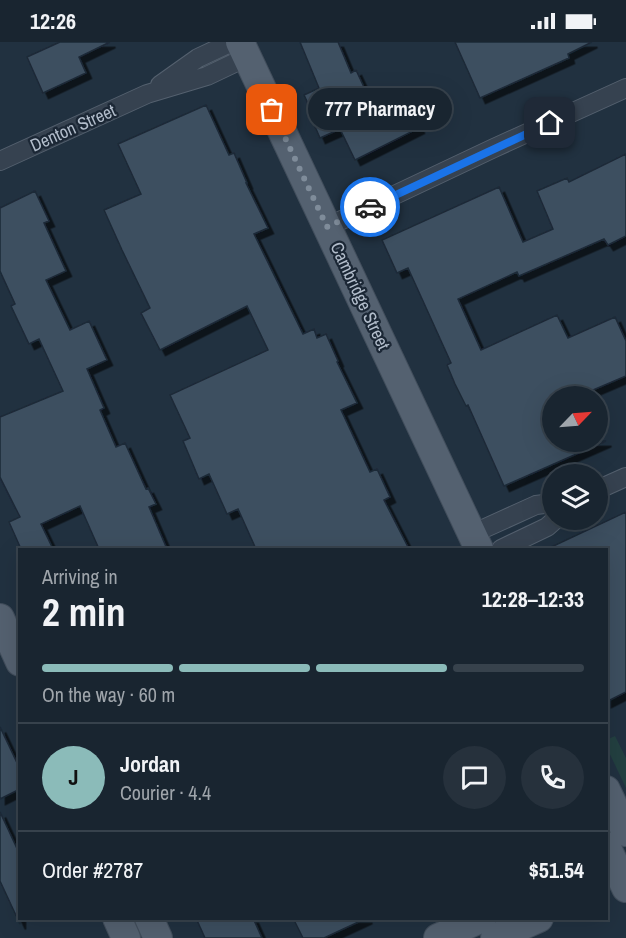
<!DOCTYPE html>
<meta charset="utf-8">
<style>
:root{--surface:#192530;--page:#26313c;--text:#f1f3f6;--muted:#9fa5ab;--line:#37424c;--accent:#8bbbb9}
body{margin:0;font-family:"Archivo Narrow",sans-serif;background:var(--page);color:var(--text);height:100vh;display:flex;flex-direction:column;font-size:22px;white-space:nowrap}
*{box-sizing:border-box;margin:0}
p{font-size:20px;color:var(--muted)}
.icon{flex:none;width:33px;height:33px;fill:none;stroke:currentColor;stroke-width:2;stroke-linecap:round;stroke-linejoin:round}
.map{position:relative;flex:1;overflow:hidden}
.details{position:absolute;left:18px;top:506px;width:590px;height:372px;display:flex;flex-direction:column;background:var(--surface);border-radius:0px;box-shadow:0 6px 24px #0002,0 0 0 2px var(--line)}
.details>*{flex:none}
.needle{width:39px;rotate:65deg}
.fabs{position:absolute;left:542px;top:344px;display:grid;gap:12px}
.fabs a{display:grid;place-items:center;width:66px;height:66px;border-radius:50%;background:var(--surface);box-shadow:0 6px 24px #0002,0 0 0 2px var(--line);font-size:30px}
.pin{position:absolute;display:grid;place-items:center;width:51px;height:51px;color:#fff;margin:-26px;border-radius:12px;box-shadow:0 3px 9px #0006}
.courier{position:absolute;display:grid;place-items:center;width:60px;height:60px;margin:-30px;border:4px solid #1a73e8;border-radius:50%;background:#fff;color:#222;box-shadow:0 2px 8px #0007}
.bubble{position:absolute;height:42px;border-radius:21px;background:var(--surface);box-shadow:0 6px 24px #0002,0 0 0 2px var(--line);font-size:20px;font-weight:700;line-height:42px;text-align:center}
.overview em{font-style:normal;font-weight:700}
.overview div{display:flex;flex-direction:column-reverse}
.overview{display:flex;align-items:center;justify-content:space-between;height:102px;padding:0 24px}
h1{font-size:39px;font-weight:700;line-height:45px}
.bar{display:grid;grid-template-columns:repeat(4,1fr);gap:9px 6px;align-content:center;height:72px;padding:0 24px}
.bar i{height:8px;border-radius:4px;background:var(--line)}
.bar .on{background:var(--accent)}
.bar p{grid-column:span 4}
.line{display:flex;align-items:center;gap:15px;padding:0 24px;border-top:2px solid var(--line)}
.line div{flex:1}
.round{display:grid;place-items:center;flex:none;width:63px;height:63px;border-radius:32px;background:var(--page)}
.status{display:flex;justify-content:space-between;align-items:center;height:42px;padding:0 30px;background:var(--surface);direction:ltr}
.status svg{height:16px;fill:currentColor}
.map>svg:first-child{display:block}
</style>
<div class="status"><b>12:26</b><svg viewBox="0 0 49 12"><path d="M0 12V9h3v3zM5 12V6h3v6zM10 12V3h3v9zM15 12V0h3v12zM26 1h20v11H26zM47 4h2v5h-2z"/></svg></div>
<div class="map">
<svg width="626" height="896" viewBox="0 0 626 896">
<defs>
<filter id="shadow"><feDropShadow dx="5.5" dy="5.5" stdDeviation="0" flood-color="#0009"/></filter>
</defs>
<rect width="100%" height="100%" fill="#213140"/>
<path fill="#234041" d="M615 694 626 716V746L606 704V698Z"/>
<path fill="#3d4f60" stroke="#1d2937" stroke-width="1.5" filter="url(#shadow)" d="M60 0H110L79 15 86 31 43 51 27 15Z
M300 0H338L351 31 356 28 377 73 392 66 394 69 408 62 419 86 355 118 340 87 320 96 313 80 316 78 304 53 319 46Z
M455 0H592L568 12 569 16 480 56Z
M206 63 229 113 234 111 247 141H246L268 186 254 192 303 292 314 287 317 296 326 292 338 319 337 320 357 361 341 368 370 430 377 427 390 455 384 458 409 507H256L238 467 227 472 209 432 199 437 183 399 190 396 170 353 268 308 247 264 160 308 141 271 150 266 122 208 104 168 141 152 118 102Z
M626 112V194L608 203 604 197 519 234 517 230 458 257 481 308 557 273 568 296 615 275 626 299V334L579 354H552V399H606L504 444 468 363 466 364 455 342 447 323 451 321 408 226 397 231 382 198 499 145 523 200 553 187 537 149 567 136 569 140Z
M35 149 49 179 44 181 66 229 46 238 70 288 89 279 107 318 87 327 104 366 100 368 116 405 125 401 146 447 148 446 156 462 149 465 167 507H99L80 464 41 482 53 507H21L9 480 20 475 0 435V375L63 349 39 297 29 302 11 264 15 262 0 229V166Z
M626 470V650L606 660V507H547Z
M0 685 20 727V747L0 757Z
M0 770 20 813V882L0 839Z
M196 876H253L262 896H205Z
M293 876H367L324 896H303Z"/>
<g fill="none" stroke-linecap="round" stroke-linejoin="round">
<defs>
<path id="street" d="M160 43 198 16 232 0
M0 119 147 52 207 34 247 15
M327 185 494 106 626 46
M597 448 626 435
M472 492 536 463 552 461
M501 507 547 485 556 477"/>
<path id="primary" d="M240 0 479 507
M0 576 20 620
M606 748 626 790
M606 804 626 846
M117 876 126 896
M149 876 158 896
M438 896 482 876
M495 896 539 876"/>
</defs>
<use href="#street" stroke="#54606e" stroke-width="20"/>
<use href="#primary" stroke="#424e5c" stroke-width="30"/>
<use href="#street" stroke="#364250" stroke-width="18"/>
<use href="#primary" stroke="#546170" stroke-width="28"/>
</g>
<g fill="none" stroke-linecap="round" stroke-linejoin="round">
<path stroke="#7f8c9a" stroke-width="6" stroke-dasharray="0 10.8" d="M272 68 327 185 370 165"/>
<path stroke="#1a73e8" stroke-width="8" d="M370 165 550 81"/>
</g>
<g text-anchor="middle" stroke-width="4.5" stroke-linejoin="round" paint-order="stroke">
<g font-size="18" fill="#b2bdcb" stroke="#1b2735">
<text transform="translate(73 86) rotate(-24)" y="6">Denton Street</text>
<text transform="translate(360 254) rotate(65)" y="6">Cambridge Street</text>
</g>
</g>
</svg>
<div class="fabs">
<a><svg class="needle" viewBox="-14 -14 28 28"><path d="M0-13l5 13h-10z" fill="#e53935"/><path d="M0 13l5-13h-10z" fill="#9fa5ab"/></svg></a>
<a><svg class="icon" aria-label="layers" viewBox="0 0 24 24"><path d="M12 4l9 5-9 5-9-5zM3 14l9 5 9-5"/></svg></a>
</div>
<div class="pin" style="left:272px;top:68px;background:#ea580c"><svg class="icon" aria-label="bag" viewBox="0 0 24 24"><path d="M5 8h14l-1 12H6zM9 8a3 3 0 0 1 6 0"/></svg></div>
<div class="pin" style="left:550px;top:81px;background:#1f2937"><svg class="icon" aria-label="home" viewBox="0 0 24 24"><path d="M3 11l9-7 9 7M6 9v11h12V9"/></svg></div>
<div class="courier" style="left:370px;top:165px"><svg class="icon" aria-label="car" viewBox="0 0 24 24"><path d="M5 17H2v-5l4-1 3-4h7l3 4 3 1v5h-3M9 17h6M6 11h13"/><circle cx="7" cy="17" r="2"/><circle cx="17" cy="17" r="2"/></svg></div>
<div class="bubble" style="left:308px;top:46px;width:144px">777 Pharmacy</div>
<section class="details">
<div class="overview"><div><h1>2 min</h1><p>Arriving in</p></div><em>12:28–12:33</em></div>
<div class="bar"><i class="on"></i><i class="on"></i><i class="on"></i><i></i><p>On the way · 60 m</p></div>
<div class="line" style="height:108px"><b class="round" style="background:var(--accent);color:#111">J</b><div><b>Jordan</b><p>Courier · 4.4</p></div><a class="round"><svg class="icon" aria-label="chat" viewBox="0 0 24 24"><path d="M4 5h16v11H9l-5 4z"/></svg></a><a class="round"><svg class="icon" aria-label="phone" viewBox="0 0 24 24"><path d="M5 4h4l2 5-3 2q2 4 5 5l2-3 5 2v4C11 20 4 13 5 4z"/></svg></a></div>
<div class="line" style="height:78px"><div>Order #2787</div><b>$51.54</b></div>
</section>
</div>
